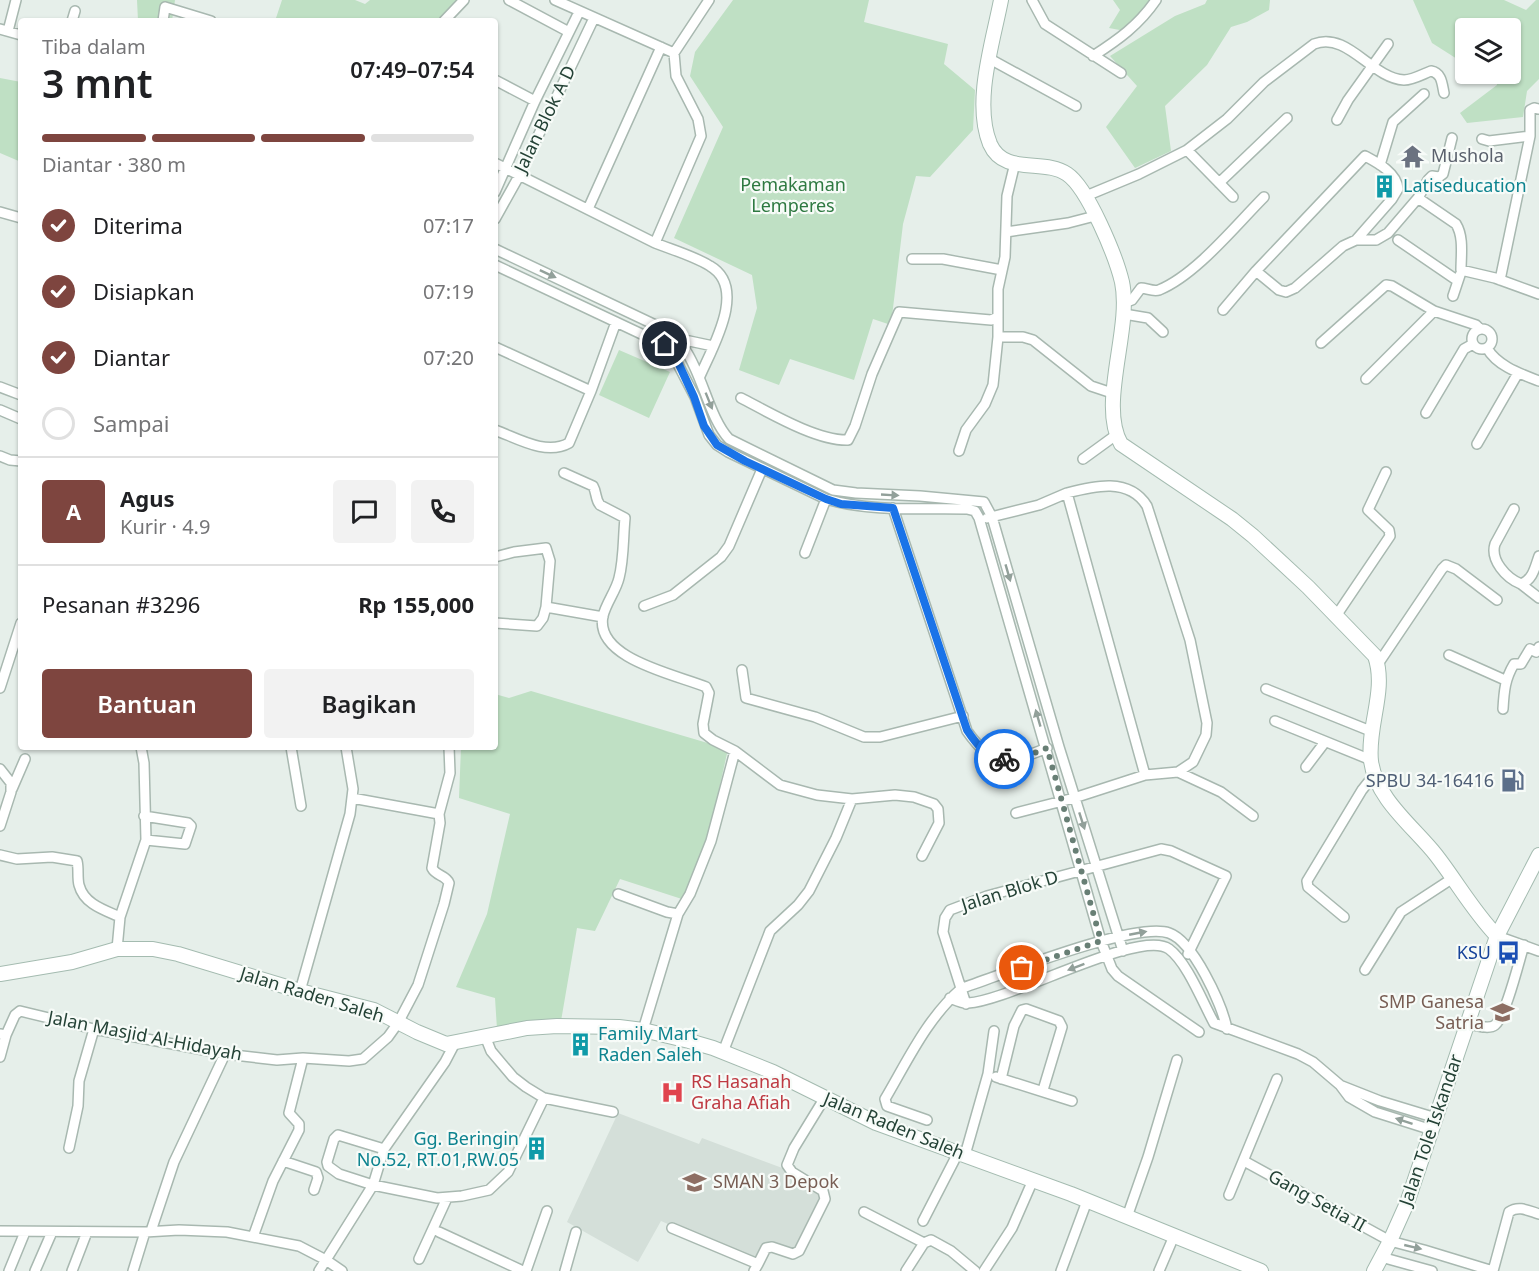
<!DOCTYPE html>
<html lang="id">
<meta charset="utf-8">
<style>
:root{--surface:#fff;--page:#f2f2f2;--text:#202124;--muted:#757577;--line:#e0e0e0;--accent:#7e453f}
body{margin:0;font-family:"Noto Sans",sans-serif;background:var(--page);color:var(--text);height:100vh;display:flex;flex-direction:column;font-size:22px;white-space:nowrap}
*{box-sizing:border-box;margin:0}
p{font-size:20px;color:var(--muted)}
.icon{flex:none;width:33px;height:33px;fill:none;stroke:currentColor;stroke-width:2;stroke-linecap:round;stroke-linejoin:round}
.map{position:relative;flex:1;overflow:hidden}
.side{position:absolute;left:18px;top:18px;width:480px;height:732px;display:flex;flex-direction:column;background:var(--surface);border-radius:6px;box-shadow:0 2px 4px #0004}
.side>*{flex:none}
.buttons{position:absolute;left:1455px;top:18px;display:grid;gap:12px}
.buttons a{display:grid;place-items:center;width:66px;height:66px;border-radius:6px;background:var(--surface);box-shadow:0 2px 4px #0004;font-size:30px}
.pin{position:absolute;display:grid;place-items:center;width:51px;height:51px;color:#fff;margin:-26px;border:3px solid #fff;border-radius:50%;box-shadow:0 2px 6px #0007}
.courier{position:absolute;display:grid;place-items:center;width:60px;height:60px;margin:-30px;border:4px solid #1a73e8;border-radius:50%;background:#fff;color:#222;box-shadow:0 2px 8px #0007}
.overview em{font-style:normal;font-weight:600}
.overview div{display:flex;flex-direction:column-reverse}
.overview{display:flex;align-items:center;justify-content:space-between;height:102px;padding:0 24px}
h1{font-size:39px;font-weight:600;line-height:45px}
.bar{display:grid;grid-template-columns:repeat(4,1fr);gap:9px 6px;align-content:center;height:72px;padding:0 24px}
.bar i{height:8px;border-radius:4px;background:var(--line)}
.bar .on{background:var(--accent)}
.bar p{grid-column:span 4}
.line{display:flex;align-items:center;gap:15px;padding:0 24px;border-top:2px solid var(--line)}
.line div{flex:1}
.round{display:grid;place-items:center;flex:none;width:63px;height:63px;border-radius:6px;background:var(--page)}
ol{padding:0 24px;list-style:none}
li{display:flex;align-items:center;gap:18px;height:66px}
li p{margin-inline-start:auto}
li .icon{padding:6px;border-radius:50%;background:var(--accent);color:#fff;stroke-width:4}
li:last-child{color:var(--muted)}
li i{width:33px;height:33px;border:3px solid var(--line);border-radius:50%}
.cta{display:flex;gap:12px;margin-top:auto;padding:12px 24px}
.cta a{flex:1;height:69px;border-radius:6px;background:var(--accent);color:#fff;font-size:24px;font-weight:600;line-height:69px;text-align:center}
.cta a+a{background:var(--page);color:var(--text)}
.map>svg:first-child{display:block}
</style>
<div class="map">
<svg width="1539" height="1271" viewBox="0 0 1539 1271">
<rect width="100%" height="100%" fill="#e6efea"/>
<path fill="#d4dfd9" d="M618 1113 699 1144 702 1138 785 1169 823 1194 798 1249 767 1245 755 1262 661 1221 638 1262 567 1222Z"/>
<path fill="#bfe0c4" d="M137 0H175L172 21H138Z
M282 0H355L365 4 370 0H458L439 21H275Z
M733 0H869L864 22 948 44 944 64 975 90 973 130 930 177 916 176 903 224 891 325 873 319 854 380 790 359 779 385 739 370 757 308 752 275 674 238 723 127 690 76 695 52Z
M1113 0H1152L1125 31 1109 28 1120 10Z
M1207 0H1270L1269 10 1247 22 1231 27 1207 65 1165 106 1171 151 1135 168 1106 127 1137 86 1110 56 1175 16 1205 4Z
M1413 0H1504L1526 10 1536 0H1539V79L1527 91 1523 117 1467 123 1460 113 1497 85 1496 74H1510V28H1466L1465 64 1432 43Z
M0 78 21 82V162L0 153Z
M619 350 670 372 649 418 599 395Z
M531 691 728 749 705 852 688 901 620 879 595 931 577 928 561 1021 497 1029 495 998 456 987 487 914 510 814 459 798 461 747H495V694L509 698Z"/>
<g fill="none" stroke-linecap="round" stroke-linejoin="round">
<defs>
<path id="street" d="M509 0 569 32
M555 0 674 53 709 0
M1032 0 1045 24 1121 73
M72 21 75 11
M163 21 165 7 211 21
M444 21 464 0
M0 29 21 35
M8 31 16 0
M1093 56C1118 40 1139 25 1156 0
M990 59 1076 106
M495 80 535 101
M1337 120 1348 100 1388 44
M1482 139 1489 141 1530 136
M1187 150 1233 197
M495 163 655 243 701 136 698 119 676 76 674 53
M1380 165 1393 122 1424 94
M1219 183 1287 118
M495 192 535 101 579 12
M1086 196 1139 174 1187 150 1227 119 1264 82 1314 44C1348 31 1371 78 1404 80 1413 80 1423 74 1431 71 1442 73 1442 84 1444 93
M1418 198 1456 224C1464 237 1461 255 1461 270L1495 278 1539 294
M588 209 661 47
M0 212 21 218
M495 219 519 176 594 18
M1006 232 1068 223 1095 216
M1398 240 1458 281
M655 243C673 250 694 256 710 266 748 288 712 348 700 376
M495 249 668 331C679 338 679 341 686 351 703 377 710 419 729 439L833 490 856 493 920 496 984 502 992 517 1059 747 1123 951
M912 259H943L1002 270
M495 265 669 347 695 397 709 435 717 445 728 452 826 499C871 512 921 508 967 509L975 511 979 518 1101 941 1112 969 1118 976 1199 1032
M1256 271 1279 290 1286 292 1295 288 1343 246 1356 240H1376L1388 233 1418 198 1428 180 1432 176 1439 177 1443 174 1452 138
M1500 280 1530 136V110L1534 108 1539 109
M1453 296 1460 275
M1124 303 1132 300 1141 288C1146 288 1153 292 1159 290 1196 275 1236 225 1264 197
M1223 310 1256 271 1365 156C1378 163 1397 173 1398 189L1392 199 1356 240
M1124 314 1148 318 1163 332
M1472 339a10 10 0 1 1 20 0a10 10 0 1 1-20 0Z
M998 337H1023L1033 340 1091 386 1115 394
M680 339 713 346
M1321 343 1386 285 1392 286 1434 311 1476 325 1480 329
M495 347 591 391
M1487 348C1497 366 1521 374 1539 381
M1366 379 1434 311
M0 387 21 395
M741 398C770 413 817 441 848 440L855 426 872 374 899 312 991 320 998 317
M0 410 21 419
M1426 413 1464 349 1473 344
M495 430C517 438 546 456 569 443L591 391 616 322
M1477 444 1518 373
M959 451 966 430 985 404 993 385 998 337V289L1005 257 1007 196 1015 163
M0 456 10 460 21 461
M1083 459 1116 435
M564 473 593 486C597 493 595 499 600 505L625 518C623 538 624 559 619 578 616 591 606 603 603 616 594 659 678 675 706 687L709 693 703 724 704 733 713 740 735 751 780 785 817 795 852 799 895 795 914 797 934 804 938 809 939 823 922 856
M893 508 967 731C992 767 1008 764 1047 748
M1514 509 1495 544C1490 560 1506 578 1521 584 1533 580 1535 567 1539 556
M987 518 1039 505 1067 493 1145 775
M805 553 826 499
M495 557 514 552 546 548 550 561 546 607
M1521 584 1539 598
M644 606 673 595 721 557 729 546 762 469
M1336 616 1390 536 1389 530 1368 510 1386 472
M495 623 537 626 543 618 546 607 603 617
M1449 655 1505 680
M1378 664 1442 569 1446 565 1456 569 1497 600
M742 670 746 698 815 717 864 737H880L963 716
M0 688 21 623
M1266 689 1373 732
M1503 709C1504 691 1505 679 1514 664H1521L1530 649 1536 652 1539 647
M1275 721 1371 760
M291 747 301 806
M1306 767 1325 742
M0 769 11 783V792L0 826
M1178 772 1221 792 1253 816
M12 789 25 759
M352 798 439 814
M1016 813 1074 798 1145 775 1178 772 1193 762 1206 735 1207 723 1190 640 1147 506C1129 477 1094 486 1067 493
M144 816 188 823 191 826 185 844 146 840
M0 855 17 859 52 857 77 861C79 869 77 877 79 885 84 904 104 910 120 917
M618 894 667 912 678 914
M1344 917 1308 887 1307 881 1362 790 1374 775
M1497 936 1539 951
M117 949 120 917 146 840 144 763 141 747
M1365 970 1401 912 1453 878
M300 991 350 814 353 789 346 747
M950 998C955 1000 962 1004 968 1003 1010 1001 1140 928 1169 949 1187 962 1203 1003 1214 1023L1298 1054 1313 1062 1340 1085 1349 1097 1375 1112 1432 1130
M966 1004 943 932 945 918 950 910 987 896 1161 849 1171 851 1226 876 1188 954
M1468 1024C1475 1025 1489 1030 1495 1025 1506 1016 1519 961 1524 945
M643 1030 678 914 690 894 711 841 735 751
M0 1034 6 1035 15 1015 20 1011 94 1029 225 1054 277 1060 303 1058 349 1061 363 1059 388 1037 398 1023 418 985 444 904 449 883C446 875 436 876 432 868L440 823 439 814 450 773 449 747
M485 1036 491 1051 513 1077 526 1087 544 1098 613 1112
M723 1052 770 931 798 905 809 891 836 838 852 799
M0 1057 6 1035
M996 1077 1072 1101
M1001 1079 1014 1026 1022 1010 1026 1009 1059 1021 1062 1027 1043 1090
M1342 1086 1380 1101 1436 1118
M927 1120 887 1106 885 1099C908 1060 927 1018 962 988 1002 975 1135 921 1169 933 1193 941 1222 1004 1227 1029
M69 1148 78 1106 79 1081 94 1029
M384 1149 338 1135 334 1139 327 1162 328 1166 339 1174 373 1185 437 1198 462 1196 489 1190 508 1172 544 1098
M965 1155 988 1074 994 1031
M283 1161 316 1172 318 1178 314 1190
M1244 1161 1390 1241 1424 1250 1493 1271
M1229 1195 1277 1079
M864 1212 924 1243
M1127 1217 1148 1157 1177 1060
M923 1221 958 1153
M672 1228 758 1264 754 1271
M0 1231 145 1232 179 1230 227 1232 299 1246 326 1260 342 1271
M151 1231 174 1162 225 1054
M439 1232 523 1271
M253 1237 273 1181 299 1130V1124L289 1113 303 1058
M1381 1257 1432 1271
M419 1259 447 1198
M758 1264 766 1248 772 1247 793 1254 799 1251 825 1199 823 1191 792 1172 787 1165 794 1148 824 1099
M9 1271 25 1232
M35 1271 52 1232
M72 1271 87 1232
M133 1271 145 1232
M319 1271 373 1185 384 1149 445 1062 455 1043
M526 1271 547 1211
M565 1271 576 1232
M906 1271 924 1243 931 1240 951 1251 975 1271
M984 1271 1012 1228 1033 1180
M1061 1271 1087 1201
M1159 1271 1174 1236
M1493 1271 1509 1212C1519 1205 1529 1211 1539 1214"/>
<path id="secondary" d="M1001 0C993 42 973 102 990 144 1004 176 1044 158 1067 174 1088 188 1116 257 1122 282 1132 329 1098 404 1121 444L1232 519 1253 536 1308 587 1375 656C1387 690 1367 726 1371 761 1376 799 1414 827 1436 855 1457 882 1473 911 1497 936
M0 974 72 962 117 949H153L178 954 300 991 374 1010 417 1032 446 1044 527 1028 557 1026 619 1027 643 1030 689 1041 713 1048 773 1072 876 1123 1071 1194 1261 1271
M1374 1271 1390 1241 1407 1203 1497 936 1539 855"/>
</defs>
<use href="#street" stroke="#a8b8b0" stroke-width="12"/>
<use href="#secondary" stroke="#a4bbb0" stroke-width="16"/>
<use href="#street" stroke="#fff" stroke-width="9"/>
<use href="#secondary" stroke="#fff" stroke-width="14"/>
</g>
<defs><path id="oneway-solid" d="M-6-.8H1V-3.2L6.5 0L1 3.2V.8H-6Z" transform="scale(1.5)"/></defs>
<g fill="#92a09a">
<use href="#oneway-solid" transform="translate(548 274) rotate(25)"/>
<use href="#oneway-solid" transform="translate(709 401) rotate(68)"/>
<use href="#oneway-solid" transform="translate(890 495) rotate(3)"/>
<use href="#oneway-solid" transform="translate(1008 573) rotate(74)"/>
<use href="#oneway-solid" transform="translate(1038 718) rotate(-106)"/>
<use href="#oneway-solid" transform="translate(1082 821) rotate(72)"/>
<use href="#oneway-solid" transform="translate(1138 933) rotate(-11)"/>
<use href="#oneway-solid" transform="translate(1076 967) rotate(159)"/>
<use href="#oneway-solid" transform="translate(1404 1121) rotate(-162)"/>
<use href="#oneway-solid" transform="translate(1413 1247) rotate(13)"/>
</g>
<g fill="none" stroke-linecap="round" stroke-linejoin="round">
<path stroke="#687f75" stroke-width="6" stroke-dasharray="0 10.8" d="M1004 759 1029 755 1047 748 1101 941 1022 968"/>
<path stroke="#1a73e8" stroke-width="8" d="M665 344 676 358 694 397 704 426 717 445 745 461 826 499 841 504 893 508 967 730C977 745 986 757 1004 759"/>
</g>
<defs>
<symbol id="temple-bare" viewBox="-9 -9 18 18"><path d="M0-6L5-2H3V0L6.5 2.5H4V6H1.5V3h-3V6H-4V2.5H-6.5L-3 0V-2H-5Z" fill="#6b7280" stroke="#f7fbf8" stroke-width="2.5" paint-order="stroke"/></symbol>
<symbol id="building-bare" viewBox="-9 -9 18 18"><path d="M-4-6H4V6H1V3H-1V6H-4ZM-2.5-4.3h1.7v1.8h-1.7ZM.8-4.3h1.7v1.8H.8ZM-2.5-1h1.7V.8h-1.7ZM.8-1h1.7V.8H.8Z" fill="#0f9aa8" stroke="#f7fbf8" stroke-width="2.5" paint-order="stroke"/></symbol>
<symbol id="fuel-bare" viewBox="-9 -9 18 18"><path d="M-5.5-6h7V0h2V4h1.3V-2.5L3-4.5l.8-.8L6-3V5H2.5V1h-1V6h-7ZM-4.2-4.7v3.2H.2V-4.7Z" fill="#5c6f8a" stroke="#f7fbf8" stroke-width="2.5" paint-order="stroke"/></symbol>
<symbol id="bus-bare" viewBox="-9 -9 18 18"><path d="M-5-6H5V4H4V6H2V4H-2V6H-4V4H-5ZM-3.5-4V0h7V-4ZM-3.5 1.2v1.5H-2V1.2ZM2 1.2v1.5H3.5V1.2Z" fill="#1a4fb4" stroke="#f7fbf8" stroke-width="2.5" paint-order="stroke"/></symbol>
<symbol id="school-bare" viewBox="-9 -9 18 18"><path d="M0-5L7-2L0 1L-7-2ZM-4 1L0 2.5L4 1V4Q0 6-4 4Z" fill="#8d6e63" stroke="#f7fbf8" stroke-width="2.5" paint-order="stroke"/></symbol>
<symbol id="hospital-bare" viewBox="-9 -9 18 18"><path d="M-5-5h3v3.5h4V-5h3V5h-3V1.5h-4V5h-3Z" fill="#e0444e" stroke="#f7fbf8" stroke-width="2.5" paint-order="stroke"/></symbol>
</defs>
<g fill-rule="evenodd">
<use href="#temple-bare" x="1396" y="140" width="33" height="33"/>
<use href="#building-bare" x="1368" y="170" width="33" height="33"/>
<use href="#fuel-bare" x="1496" y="764" width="33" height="33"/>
<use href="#bus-bare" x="1492" y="936" width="33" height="33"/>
<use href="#school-bare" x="1486" y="996" width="33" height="33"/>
<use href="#building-bare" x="564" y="1028" width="33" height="33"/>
<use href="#hospital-bare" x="656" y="1076" width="33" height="33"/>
<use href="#building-bare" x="520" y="1132" width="33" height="33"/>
<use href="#school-bare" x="678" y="1166" width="33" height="33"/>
</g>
<g text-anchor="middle" stroke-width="4.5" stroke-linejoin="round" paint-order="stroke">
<g font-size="18" fill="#244236" stroke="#f7fbf8">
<text transform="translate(545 119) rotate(-64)" y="6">Jalan Blok A D</text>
<text transform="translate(1010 891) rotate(-17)" y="6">Jalan Blok D</text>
<text transform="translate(312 995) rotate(17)" y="6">Jalan Raden Saleh</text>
<text transform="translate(145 1036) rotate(11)" y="6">Jalan Masjid Al-Hidayah</text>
<text transform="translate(894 1126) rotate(22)" y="6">Jalan Raden Saleh</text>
<text transform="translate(1431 1130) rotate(-71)" y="6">Jalan Tole Iskandar</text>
<text transform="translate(1317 1201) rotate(29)" y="6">Gang Setia II</text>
</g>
<g font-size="18" fill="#5b616d" stroke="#f7fbf8" text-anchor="start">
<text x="1431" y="162">Mushola</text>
</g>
<g font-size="18" fill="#2e7941" stroke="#f7fbf8">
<text x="793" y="191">Pemakaman<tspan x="793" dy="21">Lemperes</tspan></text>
</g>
<g font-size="18" fill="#0d838f" stroke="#f7fbf8" text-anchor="start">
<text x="1403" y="192">Latiseducation</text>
<text x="598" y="1040">Family Mart<tspan x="598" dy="21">Raden Saleh</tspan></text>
<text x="519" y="1145" text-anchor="end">Gg. Beringin<tspan x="519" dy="21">No.52, RT.01,RW.05</tspan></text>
</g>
<g font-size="18" fill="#4e5e75" stroke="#f7fbf8" text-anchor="end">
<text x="1494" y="787">SPBU 34-16416</text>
</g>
<g font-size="18" fill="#164399" stroke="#f7fbf8" text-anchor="end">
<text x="1491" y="959">KSU</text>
</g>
<g font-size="18" fill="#785e54" stroke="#f7fbf8" text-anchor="end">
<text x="1484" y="1008">SMP Ganesa<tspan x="1484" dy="21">Satria</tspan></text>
<text x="713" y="1188" text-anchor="start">SMAN 3 Depok</text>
</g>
<g font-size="18" fill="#be3a42" stroke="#f7fbf8" text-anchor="start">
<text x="691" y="1088">RS Hasanah<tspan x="691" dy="21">Graha Afiah</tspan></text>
</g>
</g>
</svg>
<div class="buttons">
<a><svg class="icon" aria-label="layers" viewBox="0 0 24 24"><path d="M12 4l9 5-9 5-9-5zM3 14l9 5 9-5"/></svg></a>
</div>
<div class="pin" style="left:1022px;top:968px;background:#ea580c"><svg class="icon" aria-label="bag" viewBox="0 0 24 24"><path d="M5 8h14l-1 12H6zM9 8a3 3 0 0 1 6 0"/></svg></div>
<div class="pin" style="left:665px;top:344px;background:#1f2937"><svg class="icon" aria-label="home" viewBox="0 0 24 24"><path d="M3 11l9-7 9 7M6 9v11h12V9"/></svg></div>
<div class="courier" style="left:1004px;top:759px"><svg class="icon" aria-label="bike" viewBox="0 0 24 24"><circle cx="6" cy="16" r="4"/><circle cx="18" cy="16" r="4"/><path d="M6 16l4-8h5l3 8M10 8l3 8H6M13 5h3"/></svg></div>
<section class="side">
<div class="overview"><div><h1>3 mnt</h1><p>Tiba dalam</p></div><em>07:49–07:54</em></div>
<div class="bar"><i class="on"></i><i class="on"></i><i class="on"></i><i></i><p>Diantar · 380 m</p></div>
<ol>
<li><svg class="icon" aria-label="check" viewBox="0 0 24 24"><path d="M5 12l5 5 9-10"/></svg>Diterima<p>07:17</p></li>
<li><svg class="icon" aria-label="check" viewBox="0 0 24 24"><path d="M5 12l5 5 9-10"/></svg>Disiapkan<p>07:19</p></li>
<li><svg class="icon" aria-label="check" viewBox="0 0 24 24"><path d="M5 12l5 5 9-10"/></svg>Diantar<p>07:20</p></li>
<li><i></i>Sampai</li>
</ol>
<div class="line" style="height:108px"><b class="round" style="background:var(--accent);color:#fff">A</b><div><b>Agus</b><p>Kurir · 4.9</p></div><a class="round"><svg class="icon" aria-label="chat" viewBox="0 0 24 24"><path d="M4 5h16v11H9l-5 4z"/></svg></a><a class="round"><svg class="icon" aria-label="phone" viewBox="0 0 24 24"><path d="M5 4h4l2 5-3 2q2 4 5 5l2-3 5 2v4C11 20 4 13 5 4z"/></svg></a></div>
<div class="line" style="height:78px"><div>Pesanan #3296</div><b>Rp 155,000</b></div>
<div class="cta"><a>Bantuan</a><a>Bagikan</a></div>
</section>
</div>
